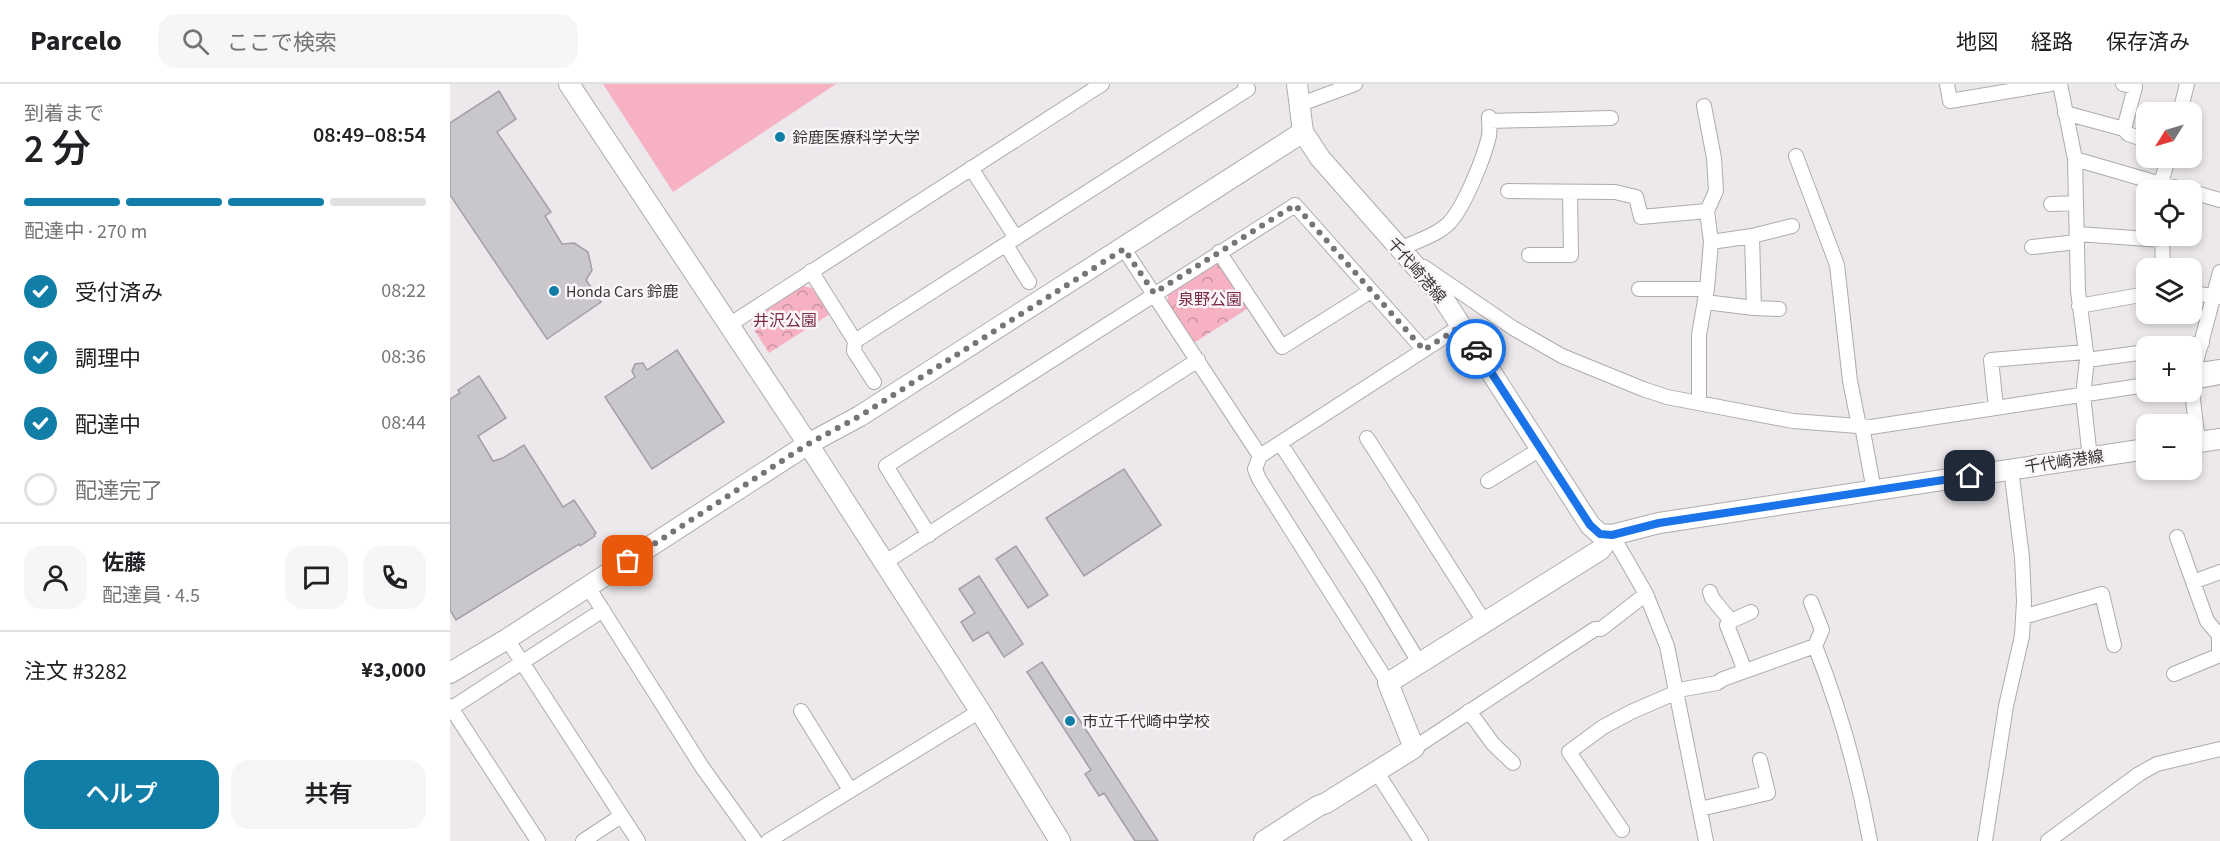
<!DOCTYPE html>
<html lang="ja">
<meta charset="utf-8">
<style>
:root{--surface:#fff;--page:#f6f6f6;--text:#202124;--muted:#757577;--line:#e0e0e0;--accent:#107ea7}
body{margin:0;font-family:"Source Sans 3","Noto Sans JP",sans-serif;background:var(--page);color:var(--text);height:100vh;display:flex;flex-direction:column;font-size:22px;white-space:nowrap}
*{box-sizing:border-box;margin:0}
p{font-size:20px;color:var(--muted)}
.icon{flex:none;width:33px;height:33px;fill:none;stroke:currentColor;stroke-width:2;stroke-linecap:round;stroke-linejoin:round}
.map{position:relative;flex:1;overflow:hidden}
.drawer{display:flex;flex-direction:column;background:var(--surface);width:450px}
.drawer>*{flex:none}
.needle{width:39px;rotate:233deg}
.fabs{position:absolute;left:1686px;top:18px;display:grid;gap:12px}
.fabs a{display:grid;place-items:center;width:66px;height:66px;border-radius:12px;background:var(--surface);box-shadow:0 3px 9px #0003;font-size:30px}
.pin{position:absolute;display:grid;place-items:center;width:51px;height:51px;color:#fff;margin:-26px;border-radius:12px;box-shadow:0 3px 9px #0006}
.courier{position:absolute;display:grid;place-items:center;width:60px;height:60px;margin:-30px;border:4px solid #1a73e8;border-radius:50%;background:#fff;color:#222;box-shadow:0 2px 8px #0007}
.head em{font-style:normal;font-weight:600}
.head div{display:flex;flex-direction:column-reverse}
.head{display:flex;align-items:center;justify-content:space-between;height:102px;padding:0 24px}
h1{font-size:39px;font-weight:600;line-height:45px}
.bar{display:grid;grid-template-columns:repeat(4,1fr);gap:9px 6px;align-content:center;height:72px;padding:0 24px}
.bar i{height:8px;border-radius:4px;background:var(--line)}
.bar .active{background:var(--accent)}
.bar p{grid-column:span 4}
.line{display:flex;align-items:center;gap:15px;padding:0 24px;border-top:2px solid var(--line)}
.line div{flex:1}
.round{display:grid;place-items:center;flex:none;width:63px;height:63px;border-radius:18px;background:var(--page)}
ol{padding:0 24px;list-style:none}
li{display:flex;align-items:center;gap:18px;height:66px}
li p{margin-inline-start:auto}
li .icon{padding:6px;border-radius:50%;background:var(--accent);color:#fff;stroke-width:4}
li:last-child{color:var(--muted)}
li i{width:33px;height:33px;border:3px solid var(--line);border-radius:50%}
.primary-button{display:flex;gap:12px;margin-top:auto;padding:12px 24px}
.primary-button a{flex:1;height:69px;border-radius:18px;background:var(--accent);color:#fff;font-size:24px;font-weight:600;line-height:69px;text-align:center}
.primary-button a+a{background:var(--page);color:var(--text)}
header{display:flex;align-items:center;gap:36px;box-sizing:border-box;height:84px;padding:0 30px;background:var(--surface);border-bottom:2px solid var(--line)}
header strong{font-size:28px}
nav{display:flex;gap:33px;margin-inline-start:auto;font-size:21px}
.search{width:420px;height:54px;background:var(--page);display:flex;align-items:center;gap:15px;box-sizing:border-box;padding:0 21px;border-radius:18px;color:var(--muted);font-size:22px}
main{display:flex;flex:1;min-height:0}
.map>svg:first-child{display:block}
</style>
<header>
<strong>Parcelo</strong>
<div class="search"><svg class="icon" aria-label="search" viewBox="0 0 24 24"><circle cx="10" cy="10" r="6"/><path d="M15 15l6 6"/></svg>ここで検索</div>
<nav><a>地図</a><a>経路</a><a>保存済み</a></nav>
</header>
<main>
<section class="drawer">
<div class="head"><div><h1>2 分</h1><p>到着まで</p></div><em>08:49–08:54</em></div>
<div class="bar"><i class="active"></i><i class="active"></i><i class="active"></i><i></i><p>配達中 · 270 m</p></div>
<ol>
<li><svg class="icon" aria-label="check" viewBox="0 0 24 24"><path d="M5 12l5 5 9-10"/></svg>受付済み<p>08:22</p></li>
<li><svg class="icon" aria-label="check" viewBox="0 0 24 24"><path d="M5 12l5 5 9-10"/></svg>調理中<p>08:36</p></li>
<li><svg class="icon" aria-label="check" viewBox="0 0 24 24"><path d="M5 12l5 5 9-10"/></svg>配達中<p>08:44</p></li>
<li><i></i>配達完了</li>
</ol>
<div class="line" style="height:108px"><a class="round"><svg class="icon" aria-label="person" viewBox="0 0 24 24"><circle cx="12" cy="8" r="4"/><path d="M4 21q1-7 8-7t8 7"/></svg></a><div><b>佐藤</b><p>配達員 · 4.5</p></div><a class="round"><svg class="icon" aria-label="chat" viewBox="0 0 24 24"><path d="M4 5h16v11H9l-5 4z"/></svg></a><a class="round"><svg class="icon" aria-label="phone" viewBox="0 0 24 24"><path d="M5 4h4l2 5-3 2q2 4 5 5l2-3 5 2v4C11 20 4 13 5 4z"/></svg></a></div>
<div class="line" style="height:78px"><div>注文 #3282</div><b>¥3,000</b></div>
<div class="primary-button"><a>ヘルプ</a><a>共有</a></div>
</section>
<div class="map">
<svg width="1770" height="757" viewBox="0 0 1770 757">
<defs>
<pattern id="park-crowns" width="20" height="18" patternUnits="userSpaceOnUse" patternTransform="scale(1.5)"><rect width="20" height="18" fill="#f6b2c2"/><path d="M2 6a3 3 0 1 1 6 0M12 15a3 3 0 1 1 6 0" fill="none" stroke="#c8929e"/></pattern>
</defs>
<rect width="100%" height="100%" fill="#ece8ec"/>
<path fill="url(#park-crowns)" d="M762 179 771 180 800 223 744 259 717 218 719 208Z
M353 202 362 204 380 230 319 269 301 241 302 233Z"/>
<path fill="#f6b2c2" d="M153 0H386L223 108Z"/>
<path fill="#c9c7cb" stroke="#a2a0a4" stroke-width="1.5" d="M49 7 66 35 47 48 101 128 95 132 112 160 124 159 138 168 142 186 136 196 151 218 97 255 0 111V39Z
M227 266 274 338 202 385 155 313 185 293 182 287 185 280 193 279 197 286Z
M29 292 56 334 28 352 43 377 53 374 74 361 113 423 124 416 146 449 144 450 145 452 130 462 129 460 6 536 0 526V315L10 309 8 306Z
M674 385 711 441 634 492 596 434Z
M566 462 598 511 578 524 546 475Z
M529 492 573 560 554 573 538 548 523 557 511 538 525 529 509 505Z
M592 578 708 757H685L654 709 649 712 635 690 641 686 577 588Z"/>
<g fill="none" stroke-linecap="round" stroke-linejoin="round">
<defs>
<path id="street" d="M1497 0 1500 17 1601 0
M1610 0 1625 75 1628 207 1637 276 1633 311 1640 374
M851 20 905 0
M1730 28 1737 0
M1615 29 1674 45 1685 3 1673 0
M1039 37 1161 34
M1674 45 1678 50 1696 56
M1346 72 1387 181 1400 297 1409 342
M1625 75 1711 100 1718 74
M521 84 566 154
M1712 106 1711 100 1737 106
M1058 107 1165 108 1186 113 1191 133 1257 127
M1742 108 1770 116
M1601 120 1626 119
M1627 150 1712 156
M1712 152 1713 184
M1261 158 1302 152 1342 142
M556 161 579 198
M1582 163 1627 158
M674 165 810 372 1011 242
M950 165C966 157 988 151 1000 138 1015 121 1034 74 1039 52 1040 46 1039 39 1039 33
M769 168 832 263 921 207
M1079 171H1121L1120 108
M974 183 1063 244 1112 272 1193 305 1217 313 1343 337 1421 343 1696 301
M361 187 405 257 798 5 795 0
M1189 205H1257
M1742 209 1770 213
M1255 218 1304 224 1302 152
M1629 222 1696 210
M1304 224 1329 225
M279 241 652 0
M405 257 404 267 424 298
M1730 262 1752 259
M1637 276 1696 268
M1743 287 1770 283
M1742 293 1770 188
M1742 298 1770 293
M1742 307 1748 358
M1249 319V251L1257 205 1261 158 1257 127 1266 107 1264 74 1254 22
M1546 323 1541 276 1635 268
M1412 342 1424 407
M917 354 1035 539
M830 359 920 497 970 580
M810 372 805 385 809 395 938 599
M1038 397 1092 364
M479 451 436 382 845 121 974 266
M1162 451 1196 510 1217 562 1256 757
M1727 453 1757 537 1769 551V572
M434 479 748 276
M1743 498 1770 488
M138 503 252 683 305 757
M1260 508 1262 514 1281 537 1277 541 1295 587
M1361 518 1372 546 1365 562C1390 625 1408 690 1420 757
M1573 533 1652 510 1664 561
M1281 537 1301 528
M57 555 188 757
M1724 590 1770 571
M0 622 88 757
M0 625 153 526
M351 627 400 706
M1019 627 1043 660 1063 679
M964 664 1145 545H1151L1196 510
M926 687 971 757
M1250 725 1318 709 1310 676
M1172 746 1119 668 1153 643 1181 628 1234 605 1267 599 1273 595 1365 562
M133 757 171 732
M318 757 530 627
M1535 757 1556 622 1572 552 1574 517 1572 473 1561 385
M1598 757 1689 690 1707 680 1770 665"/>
<path id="secondary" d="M119 0 358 360 530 627 610 757
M847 0 853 48 870 74 991 211 1140 441 1150 450 1162 451 1209 439 1696 365
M1742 359 1770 355
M0 589 57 555 358 360 410 332 853 48
M814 757 868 722 876 719 964 664 938 599 1150 466 1162 451"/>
</defs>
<use href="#street" stroke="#aeabae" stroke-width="16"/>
<use href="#secondary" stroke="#aeabae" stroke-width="22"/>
<use href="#street" stroke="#fff" stroke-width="14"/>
<use href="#secondary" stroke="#fff" stroke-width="20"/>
</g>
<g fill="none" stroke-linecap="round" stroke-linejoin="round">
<path stroke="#767476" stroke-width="6" stroke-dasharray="0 10.8" d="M178 477 358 360 410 332 674 165 704 209 845 121 974 266 1011 242 1026 265"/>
<path stroke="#1a73e8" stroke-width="8" d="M1026 265 1140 441 1150 450 1162 451 1209 439 1520 392"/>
</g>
<g fill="#107ea7" stroke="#f9f5f9" stroke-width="2">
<circle cx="330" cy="53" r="6"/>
<circle cx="104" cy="207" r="6"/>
<circle cx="620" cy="637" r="6"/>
</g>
<g text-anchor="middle" stroke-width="5" stroke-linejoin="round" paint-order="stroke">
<g font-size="16" fill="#363536" stroke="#f9f5f9" text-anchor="start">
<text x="342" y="59">鈴鹿医療科学大学</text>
<text x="116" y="213">Honda Cars 鈴鹿</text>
<text x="632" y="643">市立千代崎中学校</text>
</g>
<g font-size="16" fill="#363536" stroke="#f9f5f9">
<text transform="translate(967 186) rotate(49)" y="6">千代崎港線</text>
<text transform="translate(1614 377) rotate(-8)" y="6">千代崎港線</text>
</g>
<g font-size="16" fill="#7d2b46" stroke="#f9f5f9">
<text x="760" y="221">泉野公園</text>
<text x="335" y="242">井沢公園</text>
</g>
</g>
</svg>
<div class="fabs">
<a><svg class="needle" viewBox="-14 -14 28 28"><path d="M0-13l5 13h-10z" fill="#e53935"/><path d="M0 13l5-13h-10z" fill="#757577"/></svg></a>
<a><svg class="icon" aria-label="locate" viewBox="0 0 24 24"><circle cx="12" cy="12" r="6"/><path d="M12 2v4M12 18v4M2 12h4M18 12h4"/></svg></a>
<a><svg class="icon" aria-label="layers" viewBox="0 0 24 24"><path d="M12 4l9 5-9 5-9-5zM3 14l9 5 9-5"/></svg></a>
<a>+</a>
<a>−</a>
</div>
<div class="pin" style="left:178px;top:477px;background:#ea580c"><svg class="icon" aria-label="bag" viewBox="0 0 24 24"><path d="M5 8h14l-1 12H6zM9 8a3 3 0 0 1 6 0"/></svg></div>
<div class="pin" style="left:1520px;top:392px;background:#1f2937"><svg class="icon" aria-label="home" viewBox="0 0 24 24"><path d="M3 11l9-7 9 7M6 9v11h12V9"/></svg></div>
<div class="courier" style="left:1026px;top:265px"><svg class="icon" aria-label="car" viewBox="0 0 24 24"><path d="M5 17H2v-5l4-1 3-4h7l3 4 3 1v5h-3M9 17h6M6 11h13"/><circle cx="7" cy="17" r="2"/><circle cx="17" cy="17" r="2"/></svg></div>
</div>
</main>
